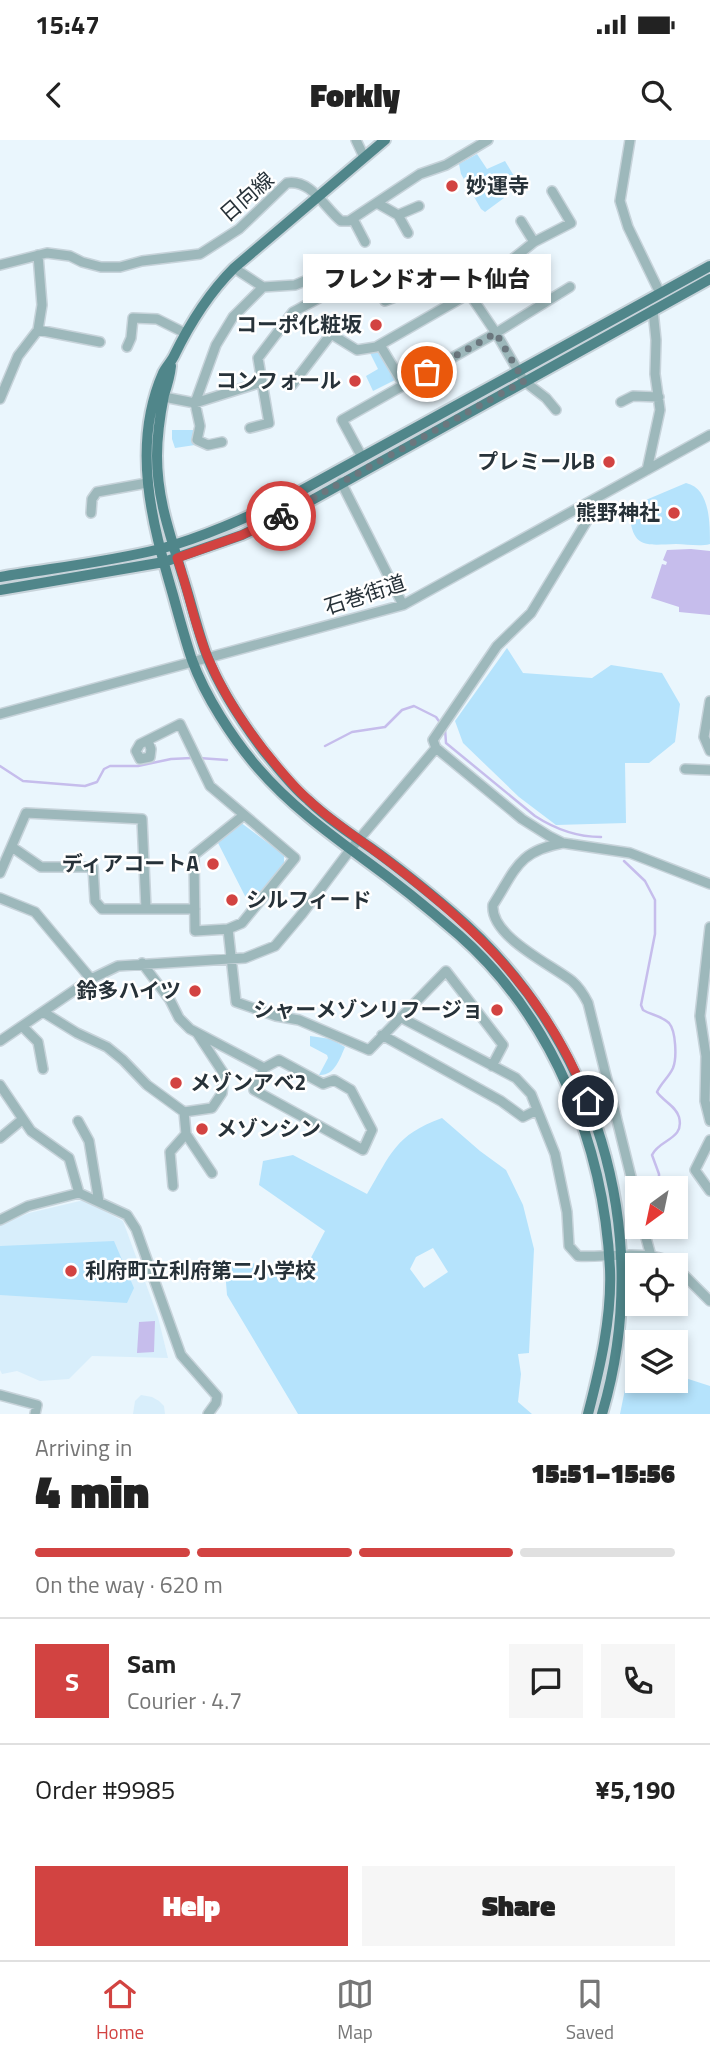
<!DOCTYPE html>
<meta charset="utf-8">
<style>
:root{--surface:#fff;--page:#f6f6f6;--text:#222;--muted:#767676;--line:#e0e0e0;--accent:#d24341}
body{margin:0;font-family:"Titillium Web","Noto Sans JP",sans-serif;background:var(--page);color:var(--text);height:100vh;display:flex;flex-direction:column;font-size:26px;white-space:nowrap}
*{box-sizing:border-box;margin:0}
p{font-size:23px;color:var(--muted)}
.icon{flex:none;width:38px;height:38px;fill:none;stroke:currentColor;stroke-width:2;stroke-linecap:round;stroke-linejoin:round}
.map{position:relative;height:1274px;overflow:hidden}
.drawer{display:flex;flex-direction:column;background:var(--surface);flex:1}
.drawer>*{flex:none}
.needle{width:46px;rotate:213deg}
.buttons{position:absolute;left:625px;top:1036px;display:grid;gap:14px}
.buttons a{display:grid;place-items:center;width:63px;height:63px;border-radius:0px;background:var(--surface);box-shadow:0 4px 10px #0003;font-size:35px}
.pin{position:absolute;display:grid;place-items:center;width:60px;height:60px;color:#fff;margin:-30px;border:4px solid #fff;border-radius:50%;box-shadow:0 2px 7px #0007}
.courier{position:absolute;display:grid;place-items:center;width:70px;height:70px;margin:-35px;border:5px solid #d24341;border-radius:50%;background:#fff;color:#222;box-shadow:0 2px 9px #0007}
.bubble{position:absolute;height:49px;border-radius:0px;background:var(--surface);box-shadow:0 4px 10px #0003;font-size:23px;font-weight:800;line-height:49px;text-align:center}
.head em{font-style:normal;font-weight:800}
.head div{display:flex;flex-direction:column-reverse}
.head{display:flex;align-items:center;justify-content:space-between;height:119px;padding:0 35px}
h1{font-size:46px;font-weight:800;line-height:52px}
.bar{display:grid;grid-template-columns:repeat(4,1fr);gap:10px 7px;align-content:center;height:84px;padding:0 35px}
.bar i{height:9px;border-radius:5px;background:var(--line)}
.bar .current{background:var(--accent)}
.bar p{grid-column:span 4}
.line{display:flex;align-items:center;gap:18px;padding:0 35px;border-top:2px solid var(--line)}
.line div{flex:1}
.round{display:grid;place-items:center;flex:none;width:74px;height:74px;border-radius:0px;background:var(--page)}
.primary-button{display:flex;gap:14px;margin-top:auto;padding:14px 35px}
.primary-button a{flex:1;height:80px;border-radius:0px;background:var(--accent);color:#fff;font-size:28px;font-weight:800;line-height:80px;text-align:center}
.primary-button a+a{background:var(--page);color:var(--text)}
.status{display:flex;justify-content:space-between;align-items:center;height:49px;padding:0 35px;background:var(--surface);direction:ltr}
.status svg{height:19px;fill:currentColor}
header{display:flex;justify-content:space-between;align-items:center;height:91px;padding:0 35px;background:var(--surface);font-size:32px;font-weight:800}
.menu{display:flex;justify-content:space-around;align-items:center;height:98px;border-top:2px solid var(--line);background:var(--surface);font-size:19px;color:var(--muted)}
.menu a{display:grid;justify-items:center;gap:4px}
.menu .current{color:var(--accent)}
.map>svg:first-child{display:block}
</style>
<div class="status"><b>15:47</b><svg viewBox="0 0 49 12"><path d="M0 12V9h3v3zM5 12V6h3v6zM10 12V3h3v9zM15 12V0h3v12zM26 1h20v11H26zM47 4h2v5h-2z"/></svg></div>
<header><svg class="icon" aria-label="back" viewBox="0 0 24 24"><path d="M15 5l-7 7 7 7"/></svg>Forkly<svg class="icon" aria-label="search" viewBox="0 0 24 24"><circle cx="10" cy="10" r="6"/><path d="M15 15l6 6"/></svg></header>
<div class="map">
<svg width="710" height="1274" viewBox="0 0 710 1274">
<rect width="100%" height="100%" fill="#eaf6fd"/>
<path fill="#d8eefb" d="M84 1060 123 1081 158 1177 168 1218 92 1216 69 1239 40 1241 17 1231 2 1234 0 1230V1085L29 1073Z
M141 1255 152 1257 159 1261 164 1266 165 1274H133L135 1261Z"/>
<path fill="#b5e3fc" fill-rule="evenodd" d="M477 14 487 29 505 21 514 36 501 45 504 58 485 72 481 69 461 34 459 24Z
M379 210 397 239 373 251 366 236 378 229 370 213Z
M172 290H196L195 305 175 308 172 299Z
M686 343C710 348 710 383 710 404 699 407 687 404 676 404 644 405 633 409 629 372L634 365Z
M507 508 523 533 592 538 611 525 662 533 680 564 675 602 649 623H625L626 683 556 685 519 657 463 603 455 581Z
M240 682 284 715V723L252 764 246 758 217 701Z
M310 896 331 899 345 907C340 918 335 936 319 935L328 918 327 915 310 906Z
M442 978 480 1011 506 1030 523 1065 534 1109 529 1213 518 1214 521 1234 518 1262 532 1274H298L227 1155 225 1130 238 1121 304 1131 325 1091 259 1045 263 1021 293 1015 367 1054C391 1014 395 995 442 978ZM433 1108 448 1132 424 1148 410 1129 416 1117Z
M114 1101 134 1148 127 1163 0 1155V1106Z
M632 1215 637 1218V1241H676V1235L710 1246V1274H620Z"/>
<path fill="#c6bdec" d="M691 409 710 411V475L679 472V467L651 458 662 424 666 425 667 422 663 420 667 410Z
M155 1181 154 1212 137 1213 139 1182Z"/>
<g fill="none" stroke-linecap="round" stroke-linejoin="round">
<path stroke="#c6bdec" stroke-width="2.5" d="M445 589 446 603 535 676C555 689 576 697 601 697
M325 606 352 592 385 587 402 570 414 566 436 577 441 584
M199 618 227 620
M0 626 23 641 85 646 97 642 104 629 110 626H138L171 619 192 618
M624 721 645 741 655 760V794L641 865 643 870C651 875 662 876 669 883 676 891 677 918 673 928 669 937 661 943 657 952 663 961 676 966 679 977 685 1000 659 999 652 1015L659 1034V1048"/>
<defs>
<path id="minor" d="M356 0 364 17
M630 0 620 61 628 87 660 153
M377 63 398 75 419 66
M398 75 408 93
M353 79 365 102
M521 81 534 102
M450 120 456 134 496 193 524 241 546 258 556 270
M0 125 47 113 70 116 82 122 101 127H120L142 121 200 114 239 89 287 43C311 39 324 67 341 81H349L420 34 446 25 488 0
M385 161 456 134
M38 190 100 202
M380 205 404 245
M127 207 131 198 133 178 157 179 185 193
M292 245 331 194 357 210 376 207 470 153 534 102 571 83 552 51
M164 257 195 263 262 242 258 218 293 172 321 157 312 138 295 145 263 147 234 128
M0 259 18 216 38 190 42 165 38 115
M621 262 633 256 659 257
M250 288 269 283 262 242
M222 302 208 305 197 300 200 286 195 263 216 205 233 177 263 147
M362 317 342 280 496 193 570 147
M647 330 660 270 655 234 656 200 653 170
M341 342 403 465
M91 373 92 359 97 352 147 343
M710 561 704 597 710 611
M0 574 403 465 710 295
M148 601 151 609 150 617 140 619 136 611 140 604 180 584 210 646 295 718 242 783 228 789 195 791 194 715 244 675
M436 608 433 600 497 506 531 473 596 366V359
M685 629 710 630
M563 703C518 711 516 729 493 765 490 796 550 824 572 841 579 847 584 855 588 863L637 1061
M12 707 41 727H93L95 761 102 769H195
M0 733 26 673 142 679 146 769
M0 758 35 772 91 839
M710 787 700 876 706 916 705 961 710 981
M228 789 236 862 276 876 299 880 369 910 446 831 503 905 492 926
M142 823 170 860 179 878 190 889 264 928
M43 872 77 893 107 907 123 920 147 945 184 972 186 994 212 1033
M400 877 516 938 531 954 555 1014 567 1072 569 1106 578 1116C603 1118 656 1108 674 1125
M22 886 38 902 43 929
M382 895 501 961 523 977 537 970
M0 901 91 839 118 826 245 818 275 806 302 774 350 710 436 608 522 679 549 696 563 703 630 713 710 744
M279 920 323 944 334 940 351 950 372 990 363 1010 254 950 264 928Z
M0 945 31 991 69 1018 79 1053
M184 972 212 968 222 953 224 934 197 893
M78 981 89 1001 99 1062
M0 998 23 979
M710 1000 695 1030 710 1051
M173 1046 170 1012 186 994
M0 1080 28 1066 79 1053 127 1075 136 1089 181 1215 217 1256 216 1263 208 1274
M643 1087 651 1116
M676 1127 710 1161
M0 1255 37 1265 35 1274"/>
<path id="major" d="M385 0 234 128C208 154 190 183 174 216 171 222 166 227 163 233 131 306 152 383 173 455 179 477 185 499 192 520 205 556 233 599 258 628 289 664 327 692 365 720 397 743 429 769 459 795 553 878 604 1005 610 1129 612 1177 600 1228 588 1274
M171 226C170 236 167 246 164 255 160 275 157 296 157 316 157 359 170 394 182 434 191 461 197 489 207 516 220 549 242 582 263 610 277 627 291 646 308 660 327 678 349 693 371 708 399 728 426 750 452 772 596 895 656 1092 602 1274
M0 437C53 428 108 422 160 409 204 397 245 378 286 359L710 126
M0 450 164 422 242 395 294 370 710 139"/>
</defs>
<use href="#minor" stroke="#c7d3da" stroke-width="12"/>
<use href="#major" stroke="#c7d3da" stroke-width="14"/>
<use href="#minor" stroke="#9db8bb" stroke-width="9"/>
<use href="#major" stroke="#50868a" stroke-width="10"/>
</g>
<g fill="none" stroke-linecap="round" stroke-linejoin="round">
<path stroke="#6b777e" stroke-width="7" stroke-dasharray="0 12.6" d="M281 376 524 241 496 193 427 232"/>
<path stroke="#d24341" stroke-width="9" d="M281 376 242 395 177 418C189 452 195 488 209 520 227 563 257 604 288 639 317 673 356 696 391 723 479 790 546 855 588 961"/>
</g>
<g fill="#d24341" stroke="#fff" stroke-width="2.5">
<circle cx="452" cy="46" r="7"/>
<circle cx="376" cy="185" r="7"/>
<circle cx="355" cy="241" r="7"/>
<circle cx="609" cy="322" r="7"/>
<circle cx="674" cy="373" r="7"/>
<circle cx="213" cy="724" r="7"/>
<circle cx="232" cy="760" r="7"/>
<circle cx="195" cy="851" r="7"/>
<circle cx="497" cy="870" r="7"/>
<circle cx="176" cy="943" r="7"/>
<circle cx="202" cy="989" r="7"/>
<circle cx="71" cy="1131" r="7"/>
</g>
<g text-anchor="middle" stroke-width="5" stroke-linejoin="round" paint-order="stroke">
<g font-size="21" font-weight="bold" fill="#273239" stroke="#fff" text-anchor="end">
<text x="466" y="53" text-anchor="start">妙運寺</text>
<text x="362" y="192">コーポ化粧坂</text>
<text x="341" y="248">コンフォール</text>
<text x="595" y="329">プレミールB</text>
<text x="660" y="380">熊野神社</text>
<text x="199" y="731">ディアコートA</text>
<text x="246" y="767" text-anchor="start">シルフィード</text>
<text x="181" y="858">鈴多ハイツ</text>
<text x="483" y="877">シャーメゾンリフージョ</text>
<text x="190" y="950" text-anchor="start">メゾンアベ2</text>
<text x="216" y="996" text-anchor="start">メゾンシン</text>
<text x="85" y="1138" text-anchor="start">利府町立利府第二小学校</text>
</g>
<g font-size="21" fill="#273239" stroke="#fff">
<text transform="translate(247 57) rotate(-41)" y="7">日向線</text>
<text transform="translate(365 455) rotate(-18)" y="7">石巻街道</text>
</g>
</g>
</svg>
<div class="buttons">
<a><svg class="needle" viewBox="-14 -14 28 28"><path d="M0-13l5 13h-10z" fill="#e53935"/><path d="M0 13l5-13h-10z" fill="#767676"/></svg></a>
<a><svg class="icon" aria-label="locate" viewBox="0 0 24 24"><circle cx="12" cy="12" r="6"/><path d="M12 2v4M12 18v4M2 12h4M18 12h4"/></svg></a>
<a><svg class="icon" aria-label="layers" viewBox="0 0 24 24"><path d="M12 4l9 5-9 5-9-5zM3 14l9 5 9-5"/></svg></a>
</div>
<div class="pin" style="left:427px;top:232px;background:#ea580c"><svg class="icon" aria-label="bag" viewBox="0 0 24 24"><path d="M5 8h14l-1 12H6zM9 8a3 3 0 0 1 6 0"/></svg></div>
<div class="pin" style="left:588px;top:961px;background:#1f2937"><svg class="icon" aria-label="home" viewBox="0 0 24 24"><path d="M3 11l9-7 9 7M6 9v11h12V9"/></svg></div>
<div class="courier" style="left:281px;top:376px"><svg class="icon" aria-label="bike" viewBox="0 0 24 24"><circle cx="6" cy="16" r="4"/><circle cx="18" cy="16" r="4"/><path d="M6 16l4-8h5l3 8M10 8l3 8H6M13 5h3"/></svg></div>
<div class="bubble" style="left:303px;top:114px;width:248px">フレンドオート仙台</div>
</div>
<section class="drawer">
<div class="head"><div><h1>4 min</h1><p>Arriving in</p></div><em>15:51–15:56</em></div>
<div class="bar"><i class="current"></i><i class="current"></i><i class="current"></i><i></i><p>On the way · 620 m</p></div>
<div class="line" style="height:126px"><b class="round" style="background:var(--accent);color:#fff">S</b><div><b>Sam</b><p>Courier · 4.7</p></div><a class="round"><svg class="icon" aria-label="chat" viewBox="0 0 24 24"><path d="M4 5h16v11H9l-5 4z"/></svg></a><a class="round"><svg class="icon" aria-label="phone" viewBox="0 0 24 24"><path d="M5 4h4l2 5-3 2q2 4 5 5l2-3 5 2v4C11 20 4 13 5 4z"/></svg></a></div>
<div class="line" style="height:91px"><div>Order #9985</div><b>¥5,190</b></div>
<div class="primary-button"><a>Help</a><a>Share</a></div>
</section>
<nav class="menu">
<a class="current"><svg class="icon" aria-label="home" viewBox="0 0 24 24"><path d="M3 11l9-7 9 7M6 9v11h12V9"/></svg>Home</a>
<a><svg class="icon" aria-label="map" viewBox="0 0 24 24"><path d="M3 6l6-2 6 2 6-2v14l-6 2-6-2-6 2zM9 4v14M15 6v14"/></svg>Map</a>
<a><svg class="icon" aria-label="saved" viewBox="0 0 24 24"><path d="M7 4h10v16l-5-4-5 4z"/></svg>Saved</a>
</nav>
